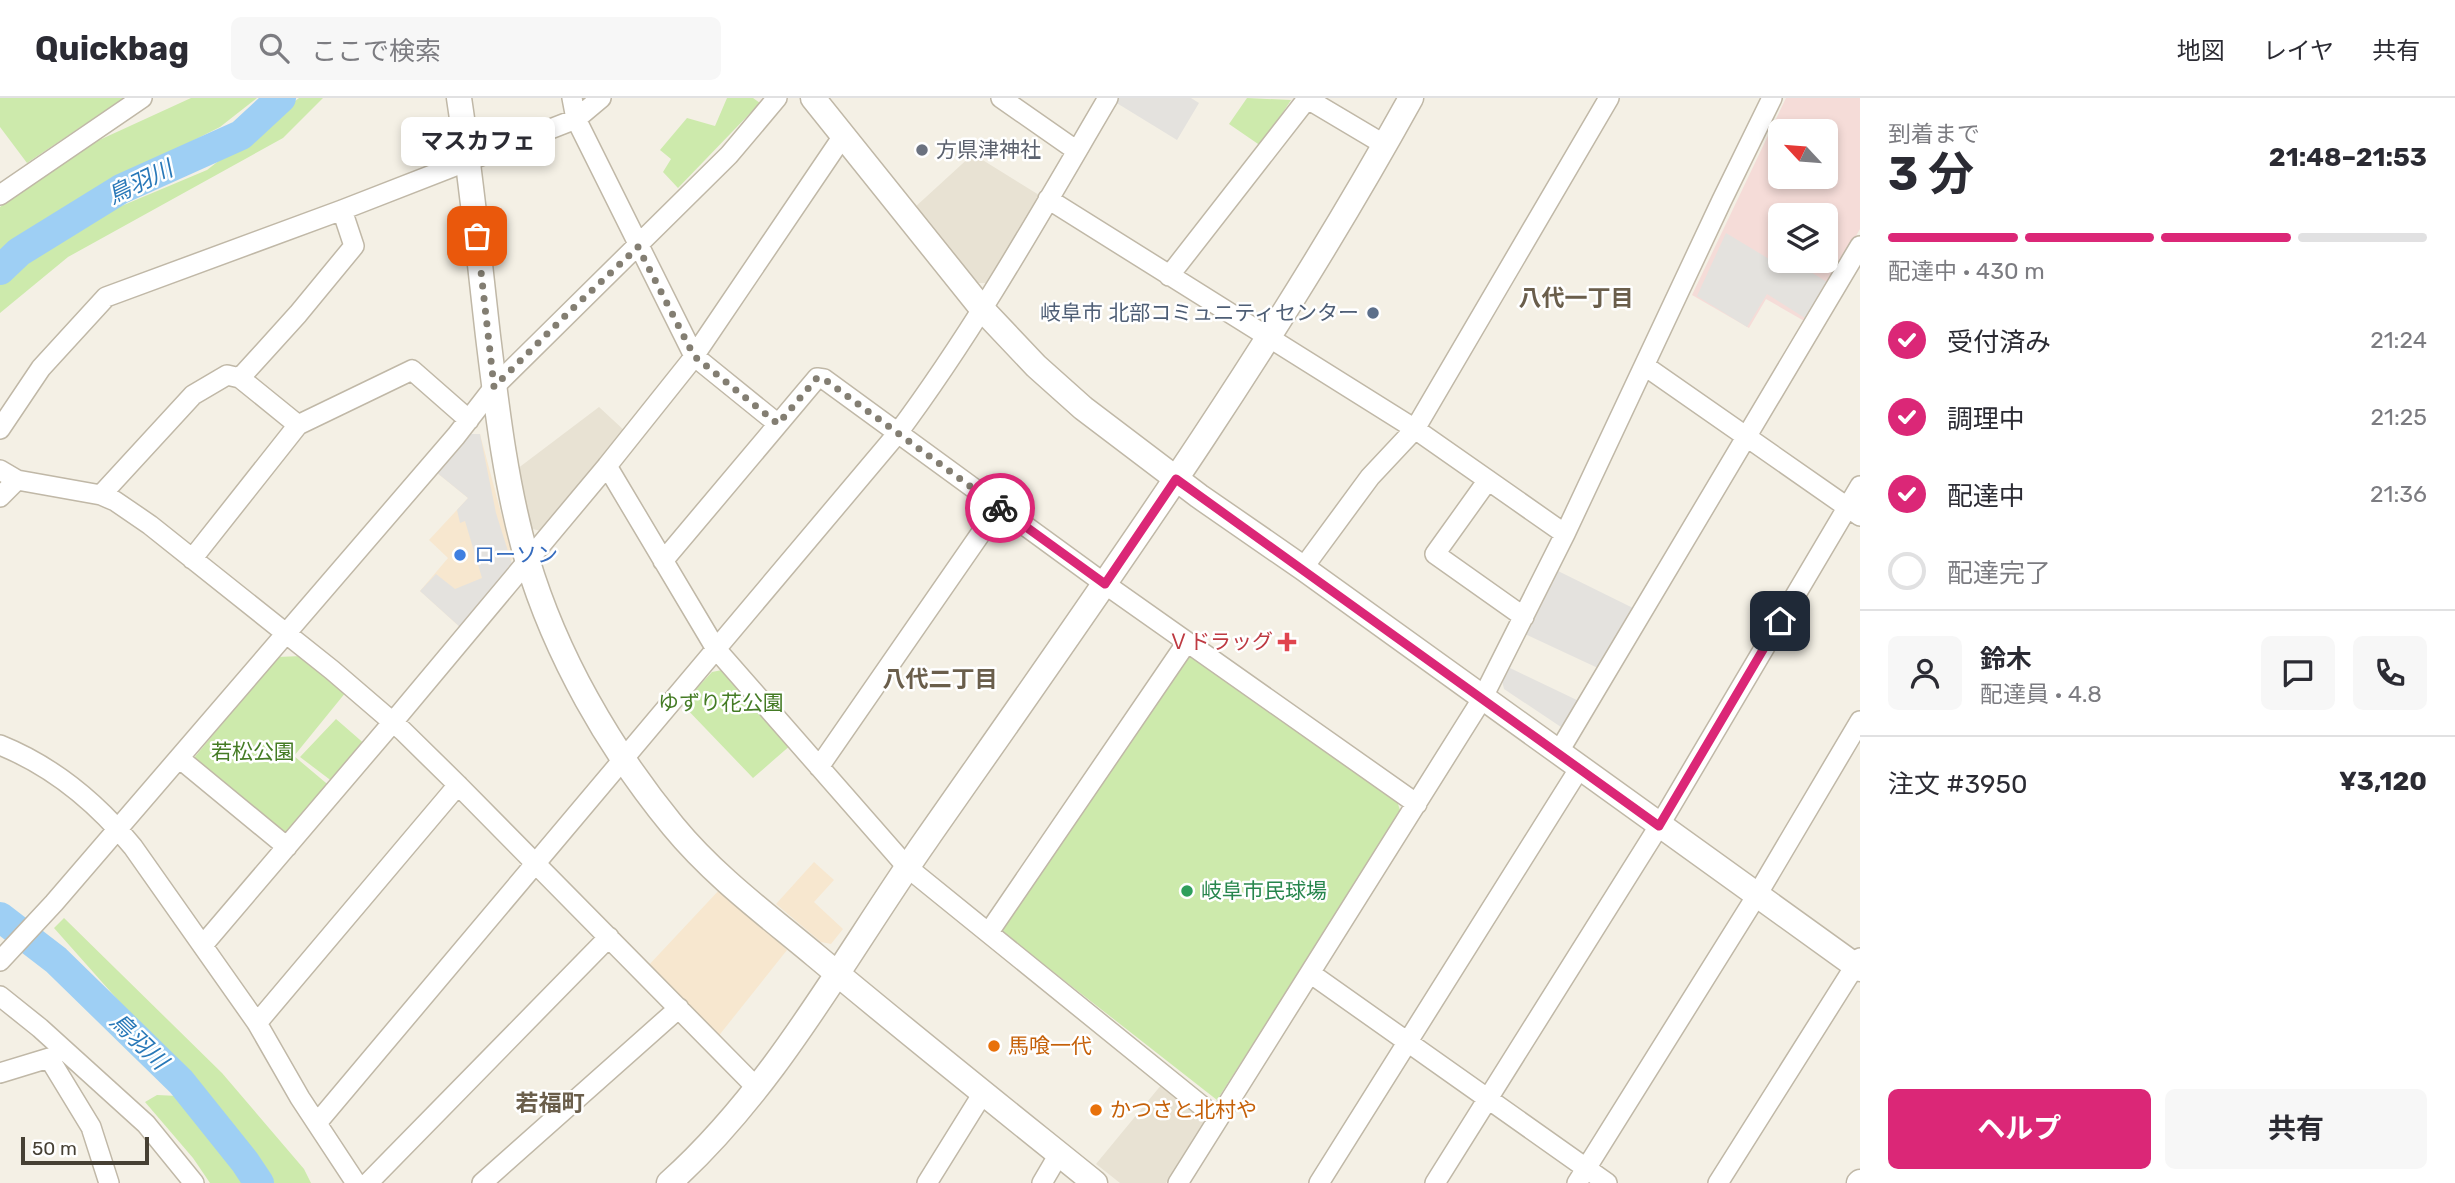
<!DOCTYPE html>
<html lang="ja">
<meta charset="utf-8">
<style>
:root{--surface:#fff;--page:#f7f7f7;--text:#2b2b33;--muted:#7c7c81;--line:#e1e1e2;--accent:#db2777}
body{margin:0;font-family:Rubik,"Noto Sans JP",sans-serif;background:var(--page);color:var(--text);height:100vh;display:flex;flex-direction:column;font-size:26px;white-space:nowrap}
*{box-sizing:border-box;margin:0}
p{font-size:23px;color:var(--muted)}
.icon{flex:none;width:38px;height:38px;fill:none;stroke:currentColor;stroke-width:2;stroke-linecap:round;stroke-linejoin:round}
.map{position:relative;flex:1;overflow:hidden}
.sheet{display:flex;flex-direction:column;background:var(--surface);width:595px}
.sheet>*{flex:none}
.needle{width:46px;rotate:296deg}
.controls{position:absolute;left:1768px;top:21px;display:grid;gap:14px}
.controls a{display:grid;place-items:center;width:70px;height:70px;border-radius:10px;background:var(--surface);box-shadow:0 4px 10px #0003;font-size:35px}
.scale{position:absolute;left:21px;bottom:18px;width:128px;box-sizing:border-box;padding-left:7px;border:4px solid #464034;border-top:0;font-size:19px;line-height:24px;white-space:nowrap;color:#464034;-webkit-text-stroke:5px #fff;paint-order:stroke}
.pin{position:absolute;display:grid;place-items:center;width:60px;height:60px;color:#fff;margin:-30px;border-radius:14px;box-shadow:0 4px 10px #0006}
.courier{position:absolute;display:grid;place-items:center;width:70px;height:70px;margin:-35px;border:5px solid #db2777;border-radius:50%;background:#fff;color:#222;box-shadow:0 2px 9px #0007}
.bubble{position:absolute;height:49px;border-radius:10px;background:var(--surface);box-shadow:0 4px 10px #0003;font-size:23px;font-weight:700;line-height:49px;text-align:center}
.headline em{font-style:normal;font-weight:700}
.headline div{display:flex;flex-direction:column-reverse}
.headline{display:flex;align-items:center;justify-content:space-between;height:119px;padding:0 28px}
h1{font-size:46px;font-weight:700;line-height:52px}
.bar{display:grid;grid-template-columns:repeat(4,1fr);gap:10px 7px;align-content:center;height:84px;padding:0 28px}
.bar i{height:9px;border-radius:5px;background:var(--line)}
.bar .active{background:var(--accent)}
.bar p{grid-column:span 4}
.line{display:flex;align-items:center;gap:18px;padding:0 28px;border-top:2px solid var(--line)}
.line div{flex:1}
.round{display:grid;place-items:center;flex:none;width:74px;height:74px;border-radius:10px;background:var(--page)}
ol{padding:0 28px;list-style:none}
li{display:flex;align-items:center;gap:21px;height:77px}
li p{margin-inline-start:auto}
li .icon{padding:7px;border-radius:50%;background:var(--accent);color:#fff;stroke-width:4}
li:last-child{color:var(--muted)}
li i{width:38px;height:38px;border:4px solid var(--line);border-radius:50%}
.action{display:flex;gap:14px;margin-top:auto;padding:14px 28px}
.action a{flex:1;height:80px;border-radius:10px;background:var(--accent);color:#fff;font-size:28px;font-weight:700;line-height:80px;text-align:center}
.action a+a{background:var(--page);color:var(--text)}
header{display:flex;align-items:center;gap:42px;box-sizing:border-box;height:98px;padding:0 35px;background:var(--surface);border-bottom:2px solid var(--line)}
header strong{font-size:33px}
nav{display:flex;gap:38px;margin-inline-start:auto;font-size:24px}
.search{width:490px;height:63px;background:var(--page);display:flex;align-items:center;gap:18px;box-sizing:border-box;padding:0 24px;border-radius:10px;color:var(--muted);font-size:26px}
main{display:flex;flex:1;min-height:0}
.map>svg:first-child{display:block}
</style>
<header>
<strong>Quickbag</strong>
<div class="search"><svg class="icon" aria-label="search" viewBox="0 0 24 24"><circle cx="10" cy="10" r="6"/><path d="M15 15l6 6"/></svg>ここで検索</div>
<nav><a>地図</a><a>レイヤ</a><a>共有</a></nav>
</header>
<main>
<div class="map">
<svg width="1860" height="1085" viewBox="0 0 1860 1085">
<rect width="100%" height="100%" fill="#f4f0e5"/>
<path fill="#e8e2d3" d="M973 56 1039 97 989 185H976L914 110Z
M599 309 626 334 542 433 532 431 517 371Z
M1162 986 1204 1018V1026L1166 1085H1120L1096 1066Z"/>
<path fill="#f7e7cf" d="M480 336 513 460 510 465 513 469 461 530 420 493 448 460 429 442 468 400 436 374Z
M814 764 834 782 814 804 843 831 831 846 821 844 776 806Z
M721 790 787 852 717 940 647 869Z"/>
<path fill="#f5dcd8" fill-rule="evenodd" d="M1786 0H1860V131L1806 224 1766 201 1749 230 1692 197ZM1780 33H1825V79H1780ZM1780 117H1825V163H1780Z"/>
<path fill="#cdeaac" d="M0 0H124L27 65 0 29Z
M191 0H257L220 29 125 77 53 118 0 152V109L32 82 95 44Z
M299 0H323L283 40 68 159 0 215V184L100 117 207 72Z
M727 0H753L760 5 678 90 663 74 671 61 660 52 687 20 715 28Z
M1247 0 1291 2 1261 48 1229 26Z
M1191 557 1397 703 1400 712 1368 767 1217 1002 996 829 1183 559Z
M302 558 346 594 294 658 332 690 290 740 194 660 277 559Z
M727 571 792 646 753 680 682 606 712 574Z
M336 621 367 648 333 684 300 659Z
M64 820 222 975 304 1071 311 1085H273L244 1044 54 830Z
M157 997 178 998 192 1007 249 1085H210L193 1060 145 1004Z"/>
<path fill="#e4e2de" d="M1117 0H1191L1199 5 1177 42 1115 4Z
M1726 135 1779 167 1782 163H1793L1827 184 1805 220 1767 196 1747 229 1697 198Z
M468 336H480L496 415 513 469 461 530 420 493 436 476 455 491 482 480 465 423 460 425 457 412 468 400 436 374Z
M1556 472 1635 511 1600 571 1525 536Z
M1510 570 1581 604 1564 631 1504 591 1502 583Z"/>
<g fill="none" stroke-linecap="round" stroke-linejoin="round">
<path stroke="#9ecff4" stroke-width="30" d="M0 172 19 154 121 91 241 37 281 0
M0 819 56 862 181 984 245 1064 259 1085"/>
<defs>
<path id="minor" d="M572 0 576 21 694 258 778 326
M1001 0 1077 53
M1306 0 1385 47
M0 97 142 0
M1048 101 1415 331 1565 436
M1169 178 1307 1
M1645 268 1860 418
M240 280 298 216 354 148 342 112
M0 331 41 270 106 199 342 112 576 21 601 0
M607 368 716 551 907 769 1218 1021
M0 372 17 382 101 397 115 403 150 427 332 572 403 633 458 687 757 990
M1488 382 1435 456 1524 519
M101 397 193 297 227 277 240 280 298 327
M0 399 17 382
M192 461 298 327 412 272 469 322
M663 463 817 280 824 281 1105 486 1417 706
M1303 470 1370 379 1415 331 1609 0
M0 647C52 668 97 705 133 749L257 925 300 1000 356 1085
M1558 655 1860 148
M179 660 287 749
M819 669 999 409
M989 834 1187 544
M203 847 393 624 607 368 690 264 843 38
M0 863 54 805 456 338 494 289 729 57 777 0
M1310 875 1607 1085
M0 898 40 930 146 1026 194 1085
M257 925 458 687
M0 975 49 960 91 1029 109 1085
M317 1025 897 336C976 230 1041 114 1108 0
M368 1085 609 839
M482 1085 679 910
M927 1085 983 995
M1042 1085 1059 1056
M1178 1085 1482 601 1565 436 1722 102 1772 0
M1319 1085 1579 671
M1435 1085 1659 728 1860 388
M1577 1085 1757 797 1860 623
M1718 1085 1860 860"/>
<path id="tertiary" d="M459 0C471 79 479 159 488 238 497 312 506 389 527 461 556 558 609 650 673 728 714 778 767 817 816 858 908 935 1002 1010 1095 1085
M813 0 983 212 1036 268 1083 310 1199 398 1303 470 1860 871
M669 1085C776 989 844 859 926 742 1095 500 1268 259 1411 0
M1859 1085 1860 1084"/>
</defs>
<use href="#minor" stroke="#c0b8a7" stroke-width="22"/>
<use href="#tertiary" stroke="#c0b8a7" stroke-width="27"/>
<use href="#minor" stroke="#fff" stroke-width="19"/>
<use href="#tertiary" stroke="#fff" stroke-width="24"/>
</g>
<g fill="none" stroke-linecap="round" stroke-linejoin="round">
<path stroke="#837e72" stroke-width="7" stroke-dasharray="0 12.6" d="M477 138 494 289 569 214 638 149 694 258 778 326 817 280 824 281 1000 410"/>
<path stroke="#db2777" stroke-width="9" d="M1000 410 1105 486 1176 381 1659 728 1780 523"/>
</g>
<circle fill="#6b7280" stroke="#fff" stroke-width="2.5" cx="922" cy="52" r="7"/>
<circle fill="#5c6f8a" stroke="#fff" stroke-width="2.5" cx="1373" cy="215" r="7"/>
<circle fill="#3f7fe0" stroke="#fff" stroke-width="2.5" cx="460" cy="457" r="7"/>
<path fill="#e0444e" stroke="#fff" stroke-width="2.5" d="M1283.5 533.5h7v7h7v7h-7v7h-7v-7h-7v-7h7z"/>
<circle fill="#2e9e5b" stroke="#fff" stroke-width="2.5" cx="1187" cy="793" r="7"/>
<g fill="#e8710a" stroke="#fff" stroke-width="2.5">
<circle cx="994" cy="948" r="7"/>
<circle cx="1096" cy="1012" r="7"/>
</g>
<g text-anchor="middle" stroke-width="5" stroke-linejoin="round" paint-order="stroke">
<g font-size="21" fill="#5b616d" stroke="#fff" text-anchor="start">
<text x="936" y="59">方県津神社</text>
</g>
<g font-size="21" fill="#4e5e75" stroke="#fff" text-anchor="end">
<text x="1359" y="222">岐阜市 北部コミュニティセンター</text>
</g>
<g font-size="21" fill="#366cbe" stroke="#fff" text-anchor="start">
<text x="474" y="464">ローソン</text>
</g>
<g font-size="21" fill="#be3a42" stroke="#fff" text-anchor="end">
<text x="1273" y="551">Ｖドラッグ</text>
</g>
<g font-size="21" fill="#447b24" stroke="#fff">
<text x="721" y="612">ゆずり花公園</text>
<text x="253" y="661">若松公園</text>
</g>
<g font-size="21" fill="#27864d" stroke="#fff" text-anchor="start">
<text x="1201" y="800">岐阜市民球場</text>
</g>
<g font-size="21" fill="#c56008" stroke="#fff" text-anchor="start">
<text x="1008" y="955">馬喰一代</text>
<text x="1110" y="1019">かつさと北村や</text>
</g>
<g font-size="23" font-style="italic" fill="#2878b8" stroke="#fff">
<text transform="translate(140 84) rotate(-26)" y="8">鳥羽川</text>
<text transform="translate(139 943) rotate(44)" y="8">鳥羽川</text>
</g>
<g font-size="23" font-weight="bold" fill="#6a5e4b" stroke="#fff">
<text x="1576" y="208">八代一丁目</text>
<text x="940" y="589">八代二丁目</text>
<text x="550" y="1013">若福町</text>
</g>
</g>
</svg>
<div class="controls">
<a><svg class="needle" viewBox="-14 -14 28 28"><path d="M0-13l5 13h-10z" fill="#e53935"/><path d="M0 13l5-13h-10z" fill="#7c7c81"/></svg></a>
<a><svg class="icon" aria-label="layers" viewBox="0 0 24 24"><path d="M12 4l9 5-9 5-9-5zM3 14l9 5 9-5"/></svg></a>
</div>
<div class="scale">50 m</div>
<div class="pin" style="left:477px;top:138px;background:#ea580c"><svg class="icon" aria-label="bag" viewBox="0 0 24 24"><path d="M5 8h14l-1 12H6zM9 8a3 3 0 0 1 6 0"/></svg></div>
<div class="pin" style="left:1780px;top:523px;background:#1f2937"><svg class="icon" aria-label="home" viewBox="0 0 24 24"><path d="M3 11l9-7 9 7M6 9v11h12V9"/></svg></div>
<div class="courier" style="left:1000px;top:410px"><svg class="icon" aria-label="bike" viewBox="0 0 24 24"><circle cx="6" cy="16" r="4"/><circle cx="18" cy="16" r="4"/><path d="M6 16l4-8h5l3 8M10 8l3 8H6M13 5h3"/></svg></div>
<div class="bubble" style="left:401px;top:19px;width:154px">マスカフェ</div>
</div>
<section class="sheet">
<div class="headline"><div><h1>3 分</h1><p>到着まで</p></div><em>21:48–21:53</em></div>
<div class="bar"><i class="active"></i><i class="active"></i><i class="active"></i><i></i><p>配達中 · 430 m</p></div>
<ol>
<li><svg class="icon" aria-label="check" viewBox="0 0 24 24"><path d="M5 12l5 5 9-10"/></svg>受付済み<p>21:24</p></li>
<li><svg class="icon" aria-label="check" viewBox="0 0 24 24"><path d="M5 12l5 5 9-10"/></svg>調理中<p>21:25</p></li>
<li><svg class="icon" aria-label="check" viewBox="0 0 24 24"><path d="M5 12l5 5 9-10"/></svg>配達中<p>21:36</p></li>
<li><i></i>配達完了</li>
</ol>
<div class="line" style="height:126px"><a class="round"><svg class="icon" aria-label="person" viewBox="0 0 24 24"><circle cx="12" cy="8" r="4"/><path d="M4 21q1-7 8-7t8 7"/></svg></a><div><b>鈴木</b><p>配達員 · 4.8</p></div><a class="round"><svg class="icon" aria-label="chat" viewBox="0 0 24 24"><path d="M4 5h16v11H9l-5 4z"/></svg></a><a class="round"><svg class="icon" aria-label="phone" viewBox="0 0 24 24"><path d="M5 4h4l2 5-3 2q2 4 5 5l2-3 5 2v4C11 20 4 13 5 4z"/></svg></a></div>
<div class="line" style="height:91px"><div>注文 #3950</div><b>¥3,120</b></div>
<div class="action"><a>ヘルプ</a><a>共有</a></div>
</section>
</main>
